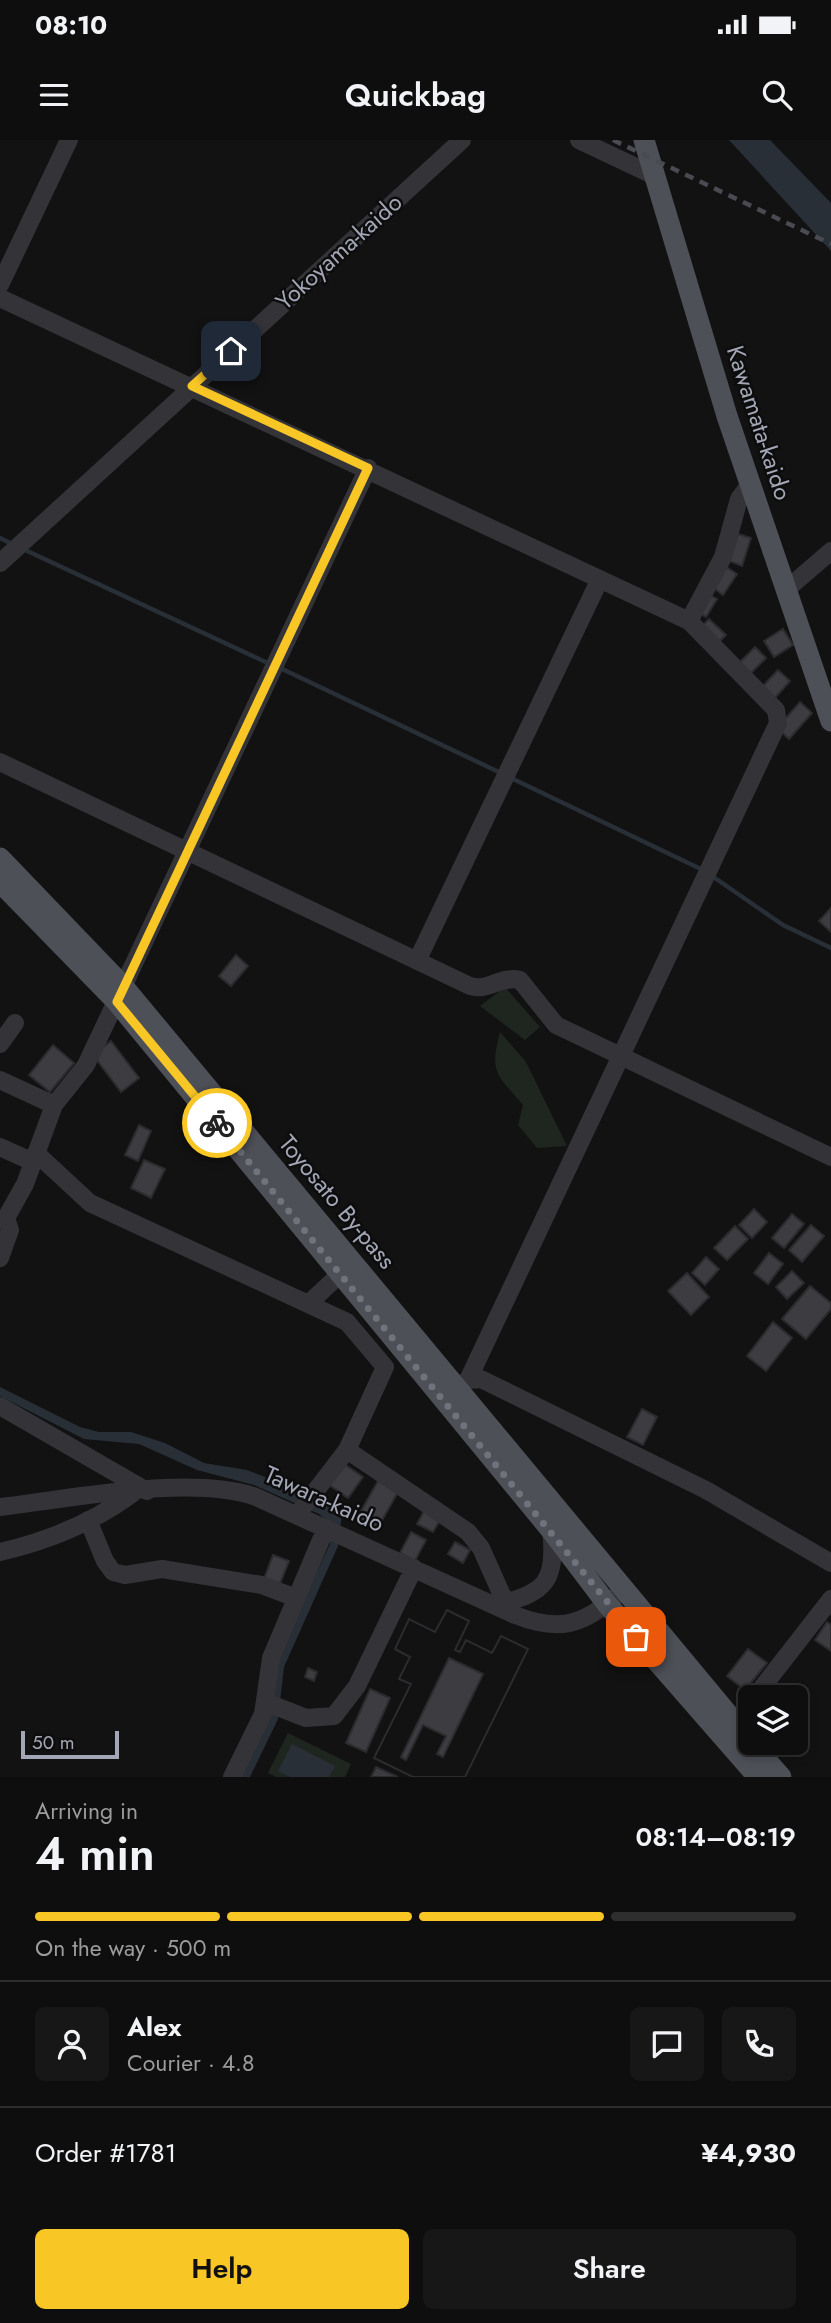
<!DOCTYPE html>
<meta charset="utf-8">
<style>
:root{--surface:#0e0e0e;--page:#171717;--text:#f1f3f6;--muted:#9b9c9e;--line:#2e2e2e;--accent:#f8c625}
body{margin:0;font-family:Jost,sans-serif;background:var(--page);color:var(--text);height:100vh;display:flex;flex-direction:column;font-size:26px;white-space:nowrap}
*{box-sizing:border-box;margin:0}
p{font-size:23px;color:var(--muted)}
.icon{flex:none;width:38px;height:38px;fill:none;stroke:currentColor;stroke-width:2;stroke-linecap:round;stroke-linejoin:round}
.map{position:relative;height:1637px;overflow:hidden}
.sheet{display:flex;flex-direction:column;background:var(--surface);flex:1}
.sheet>*{flex:none}
.tools{position:absolute;left:738px;top:1545px;display:grid;gap:14px}
.tools a{display:grid;place-items:center;width:70px;height:70px;border-radius:10px;background:var(--surface);box-shadow:0 4px 10px #0003,0 0 0 2px var(--line);font-size:35px}
.scale{position:absolute;left:21px;bottom:18px;width:98px;box-sizing:border-box;padding-left:7px;border:4px solid #a3a6b5;border-top:0;font-size:19px;line-height:24px;white-space:nowrap;color:#a3a6b5;-webkit-text-stroke:5px #0d0d0e;paint-order:stroke}
.pin{position:absolute;display:grid;place-items:center;width:60px;height:60px;color:#fff;margin:-30px;border-radius:14px;box-shadow:0 4px 10px #0006}
.courier{position:absolute;display:grid;place-items:center;width:70px;height:70px;margin:-35px;border:5px solid #f8c625;border-radius:50%;background:#fff;color:#222;box-shadow:0 2px 9px #0007}
.summary em{font-style:normal;font-weight:600}
.summary div{display:flex;flex-direction:column-reverse}
.summary{display:flex;align-items:center;justify-content:space-between;height:119px;padding:0 35px}
h1{font-size:46px;font-weight:600;line-height:52px}
.bar{display:grid;grid-template-columns:repeat(4,1fr);gap:10px 7px;align-content:center;height:84px;padding:0 35px}
.bar i{height:9px;border-radius:5px;background:var(--line)}
.bar .active{background:var(--accent)}
.bar p{grid-column:span 4}
.line{display:flex;align-items:center;gap:18px;padding:0 35px;border-top:2px solid var(--line)}
.line div{flex:1}
.round{display:grid;place-items:center;flex:none;width:74px;height:74px;border-radius:10px;background:var(--page)}
.button{display:flex;gap:14px;margin-top:auto;padding:14px 35px}
.button a{flex:1;height:80px;border-radius:10px;background:var(--accent);color:#111;font-size:28px;font-weight:600;line-height:80px;text-align:center}
.button a+a{background:var(--page);color:var(--text)}
.status{display:flex;justify-content:space-between;align-items:center;height:49px;padding:0 35px;background:var(--surface);direction:ltr}
.status svg{height:19px;fill:currentColor}
header{display:flex;justify-content:space-between;align-items:center;height:91px;padding:0 35px;background:var(--surface);font-size:32px;font-weight:600}
.map>svg:first-child{display:block}
</style>
<div class="status"><b>08:10</b><svg viewBox="0 0 49 12"><path d="M0 12V9h3v3zM5 12V6h3v6zM10 12V3h3v9zM15 12V0h3v12zM26 1h20v11H26zM47 4h2v5h-2z"/></svg></div>
<header><svg class="icon" aria-label="menu" viewBox="0 0 24 24"><path d="M4 6h16M4 12h16M4 18h16"/></svg>Quickbag<svg class="icon" aria-label="search" viewBox="0 0 24 24"><circle cx="10" cy="10" r="6"/><path d="M15 15l6 6"/></svg></header>
<div class="map">
<svg width="831" height="1637" viewBox="0 0 831 1637">
<rect width="100%" height="100%" fill="#121213"/>
<path fill="#1e261f" d="M505 847 540 887 525 900 480 866Z
M500 892 526 922 567 1006 537 1008 518 985 523 965C497 934 489 934 500 892Z
M288 1593 351 1624 345 1637H276L268 1633Z"/>
<path fill="#282f37" d="M729 0H770L831 63V111Z
M0 1247 80 1287 99 1292H131L165 1303 204 1323 247 1330 304 1352 342 1373 338 1406 284 1527 278 1579 250 1637H241L276 1520 330 1404 328 1382 319 1374 254 1345 197 1330 139 1304 84 1299 0 1256Z
M292 1604 335 1626 329 1637H290L278 1631Z"/>
<g fill="none" stroke-linecap="round" stroke-linejoin="round">
<path stroke="#282f37" stroke-width="4.5" d="M0 398 12 404
M23 409 272 525
M280 528 503 634
M511 638 705 731
M712 736 783 785 831 808"/>
</g>
<path fill="#3c3c41" stroke="#2c2c2f" stroke-width="2" fill-rule="evenodd" d="M738 394 751 398 742 426 729 421Z
M725 426 737 434 723 455 711 446Z
M708 454 717 459 706 477 697 472Z
M709 479 726 495 718 503 701 487Z
M783 489 793 505 774 517 764 501Z
M755 507 766 518 750 534 739 523Z
M778 530 790 541 773 560 761 548Z
M800 562 812 573 789 599 777 588Z
M831 768V792L819 781Z
M236 815 248 826 231 846 219 836Z
M111 901 139 938 121 952 93 915Z
M53 905 74 923 50 952 29 935Z
M139 985 151 991 138 1021 125 1015Z
M144 1020 165 1029 151 1058 131 1048Z
M754 1069 767 1082 752 1098 739 1085Z
M792 1074 804 1084 784 1108 772 1098Z
M811 1085 824 1096 802 1122 789 1110Z
M735 1086 748 1099 727 1120 714 1108Z
M769 1113 783 1124 768 1144 754 1133Z
M706 1117 719 1129 705 1145 692 1133Z
M792 1131 804 1143 787 1159 776 1147Z
M687 1133 709 1157 691 1175 668 1151Z
M810 1146 831 1163V1169L806 1199 782 1179Z
M773 1182 792 1198 766 1231 747 1216Z
M642 1269 657 1277 643 1305 627 1297Z
M343 1323 363 1337 348 1358 328 1344Z
M378 1341 398 1352 377 1389 357 1378Z
M424 1371 440 1380 433 1392 417 1384Z
M411 1392 426 1400 415 1421 400 1413Z
M455 1402 470 1410 463 1423 448 1414Z
M273 1415 289 1421 279 1446 264 1439Z
M447 1470 469 1481 455 1510 460 1512 466 1500 492 1513 501 1496 528 1509 465 1637H413L374 1618 411 1544 399 1539 410 1517 395 1509 409 1479 435 1492ZM449 1518 483 1534 443 1617 437 1614 446 1596 423 1585 406 1620 401 1617Z
M447 1470 469 1481 455 1510 460 1512 466 1500 492 1513 501 1496 528 1509 465 1637H413L374 1618 411 1544 399 1539 410 1517 395 1509 409 1479 435 1492Z
M827 1482 831 1485V1511L815 1500Z
M748 1509 767 1523 745 1550 727 1536Z
M308 1528 317 1532 314 1541 305 1537Z
M370 1549 390 1558 366 1612 346 1603Z
M376 1627 398 1637H371Z"/>
<g fill="none" stroke-linecap="round" stroke-linejoin="round">
<path stroke="#333338" stroke-width="18" d="M579 0 655 36
M0 145 69 0
M0 158 689 481 776 570 778 583 468 1240
M0 423 462 0
M787 449 831 411
M689 481 723 417 739 359 751 343
M0 622 470 846C487 852 502 835 520 840L556 885 831 1017
M417 821 600 439
M0 904 15 883
M0 940 54 965
M0 1007 33 1022
M36 1013 90 1063 347 1182 385 1227 347 1310 297 1375
M0 1118 10 1090 6 1078 25 1044 54 965 86 925 368 328
M308 1164 349 1126
M459 1245 468 1240 481 1239 706 1350 831 1423
M0 1266 147 1351
M347 1310 468 1392 481 1408 505 1462
M0 1367C70 1359 192 1334 256 1357L515 1475C558 1492 582 1486 616 1456
M88 1380 105 1421 113 1432 125 1435 162 1429 262 1445 296 1458
M0 1412C48 1401 94 1382 133 1353
M497 1464C546 1454 557 1440 551 1390
M754 1558 831 1459
M265 1562 306 1578 334 1576 357 1546 414 1428
M232 1637 263 1574 271 1518 326 1388"/>
<path stroke="#4e5058" stroke-width="21" d="M644 0 727 276 831 581
M0 718 122 845 751 1602
M0 742 117 862 551 1390 607 1464 758 1637
M751 1603 781 1637"/>
<path stroke="#4a4b52" stroke-width="4.5" stroke-dasharray="9 7" stroke-linecap="butt" d="M613 0 831 104"/>
</g>
<g fill="none" stroke-linecap="round" stroke-linejoin="round">
<path stroke="#70727c" stroke-width="7" stroke-dasharray="0 12.6" d="M217 983 636 1497"/>
<path stroke="#f8c625" stroke-width="9" d="M217 983 117 862 368 328 192 246 231 211"/>
</g>
<g text-anchor="middle" stroke-width="5" stroke-linejoin="round" paint-order="stroke">
<g font-size="24" fill="#a3a6b5" stroke="#0d0d0e">
<text transform="translate(339 112) rotate(-42)" y="8">Yokoyama-kaido</text>
<text transform="translate(759 283) rotate(72)" y="8">Kawamata-kaido</text>
<text transform="translate(337 1062) rotate(50)" y="8">Toyosato By-pass</text>
<text transform="translate(324 1359) rotate(24)" y="8">Tawara-kaido</text>
</g>
</g>
</svg>
<div class="tools">
<a><svg class="icon" aria-label="layers" viewBox="0 0 24 24"><path d="M12 4l9 5-9 5-9-5zM3 14l9 5 9-5"/></svg></a>
</div>
<div class="scale">50 m</div>
<div class="pin" style="left:636px;top:1497px;background:#ea580c"><svg class="icon" aria-label="bag" viewBox="0 0 24 24"><path d="M5 8h14l-1 12H6zM9 8a3 3 0 0 1 6 0"/></svg></div>
<div class="pin" style="left:231px;top:211px;background:#1f2937"><svg class="icon" aria-label="home" viewBox="0 0 24 24"><path d="M3 11l9-7 9 7M6 9v11h12V9"/></svg></div>
<div class="courier" style="left:217px;top:983px"><svg class="icon" aria-label="bike" viewBox="0 0 24 24"><circle cx="6" cy="16" r="4"/><circle cx="18" cy="16" r="4"/><path d="M6 16l4-8h5l3 8M10 8l3 8H6M13 5h3"/></svg></div>
</div>
<section class="sheet">
<div class="summary"><div><h1>4 min</h1><p>Arriving in</p></div><em>08:14–08:19</em></div>
<div class="bar"><i class="active"></i><i class="active"></i><i class="active"></i><i></i><p>On the way · 500 m</p></div>
<div class="line" style="height:126px"><a class="round"><svg class="icon" aria-label="person" viewBox="0 0 24 24"><circle cx="12" cy="8" r="4"/><path d="M4 21q1-7 8-7t8 7"/></svg></a><div><b>Alex</b><p>Courier · 4.8</p></div><a class="round"><svg class="icon" aria-label="chat" viewBox="0 0 24 24"><path d="M4 5h16v11H9l-5 4z"/></svg></a><a class="round"><svg class="icon" aria-label="phone" viewBox="0 0 24 24"><path d="M5 4h4l2 5-3 2q2 4 5 5l2-3 5 2v4C11 20 4 13 5 4z"/></svg></a></div>
<div class="line" style="height:91px"><div>Order #1781</div><b>¥4,930</b></div>
<div class="button"><a>Help</a><a>Share</a></div>
</section>
